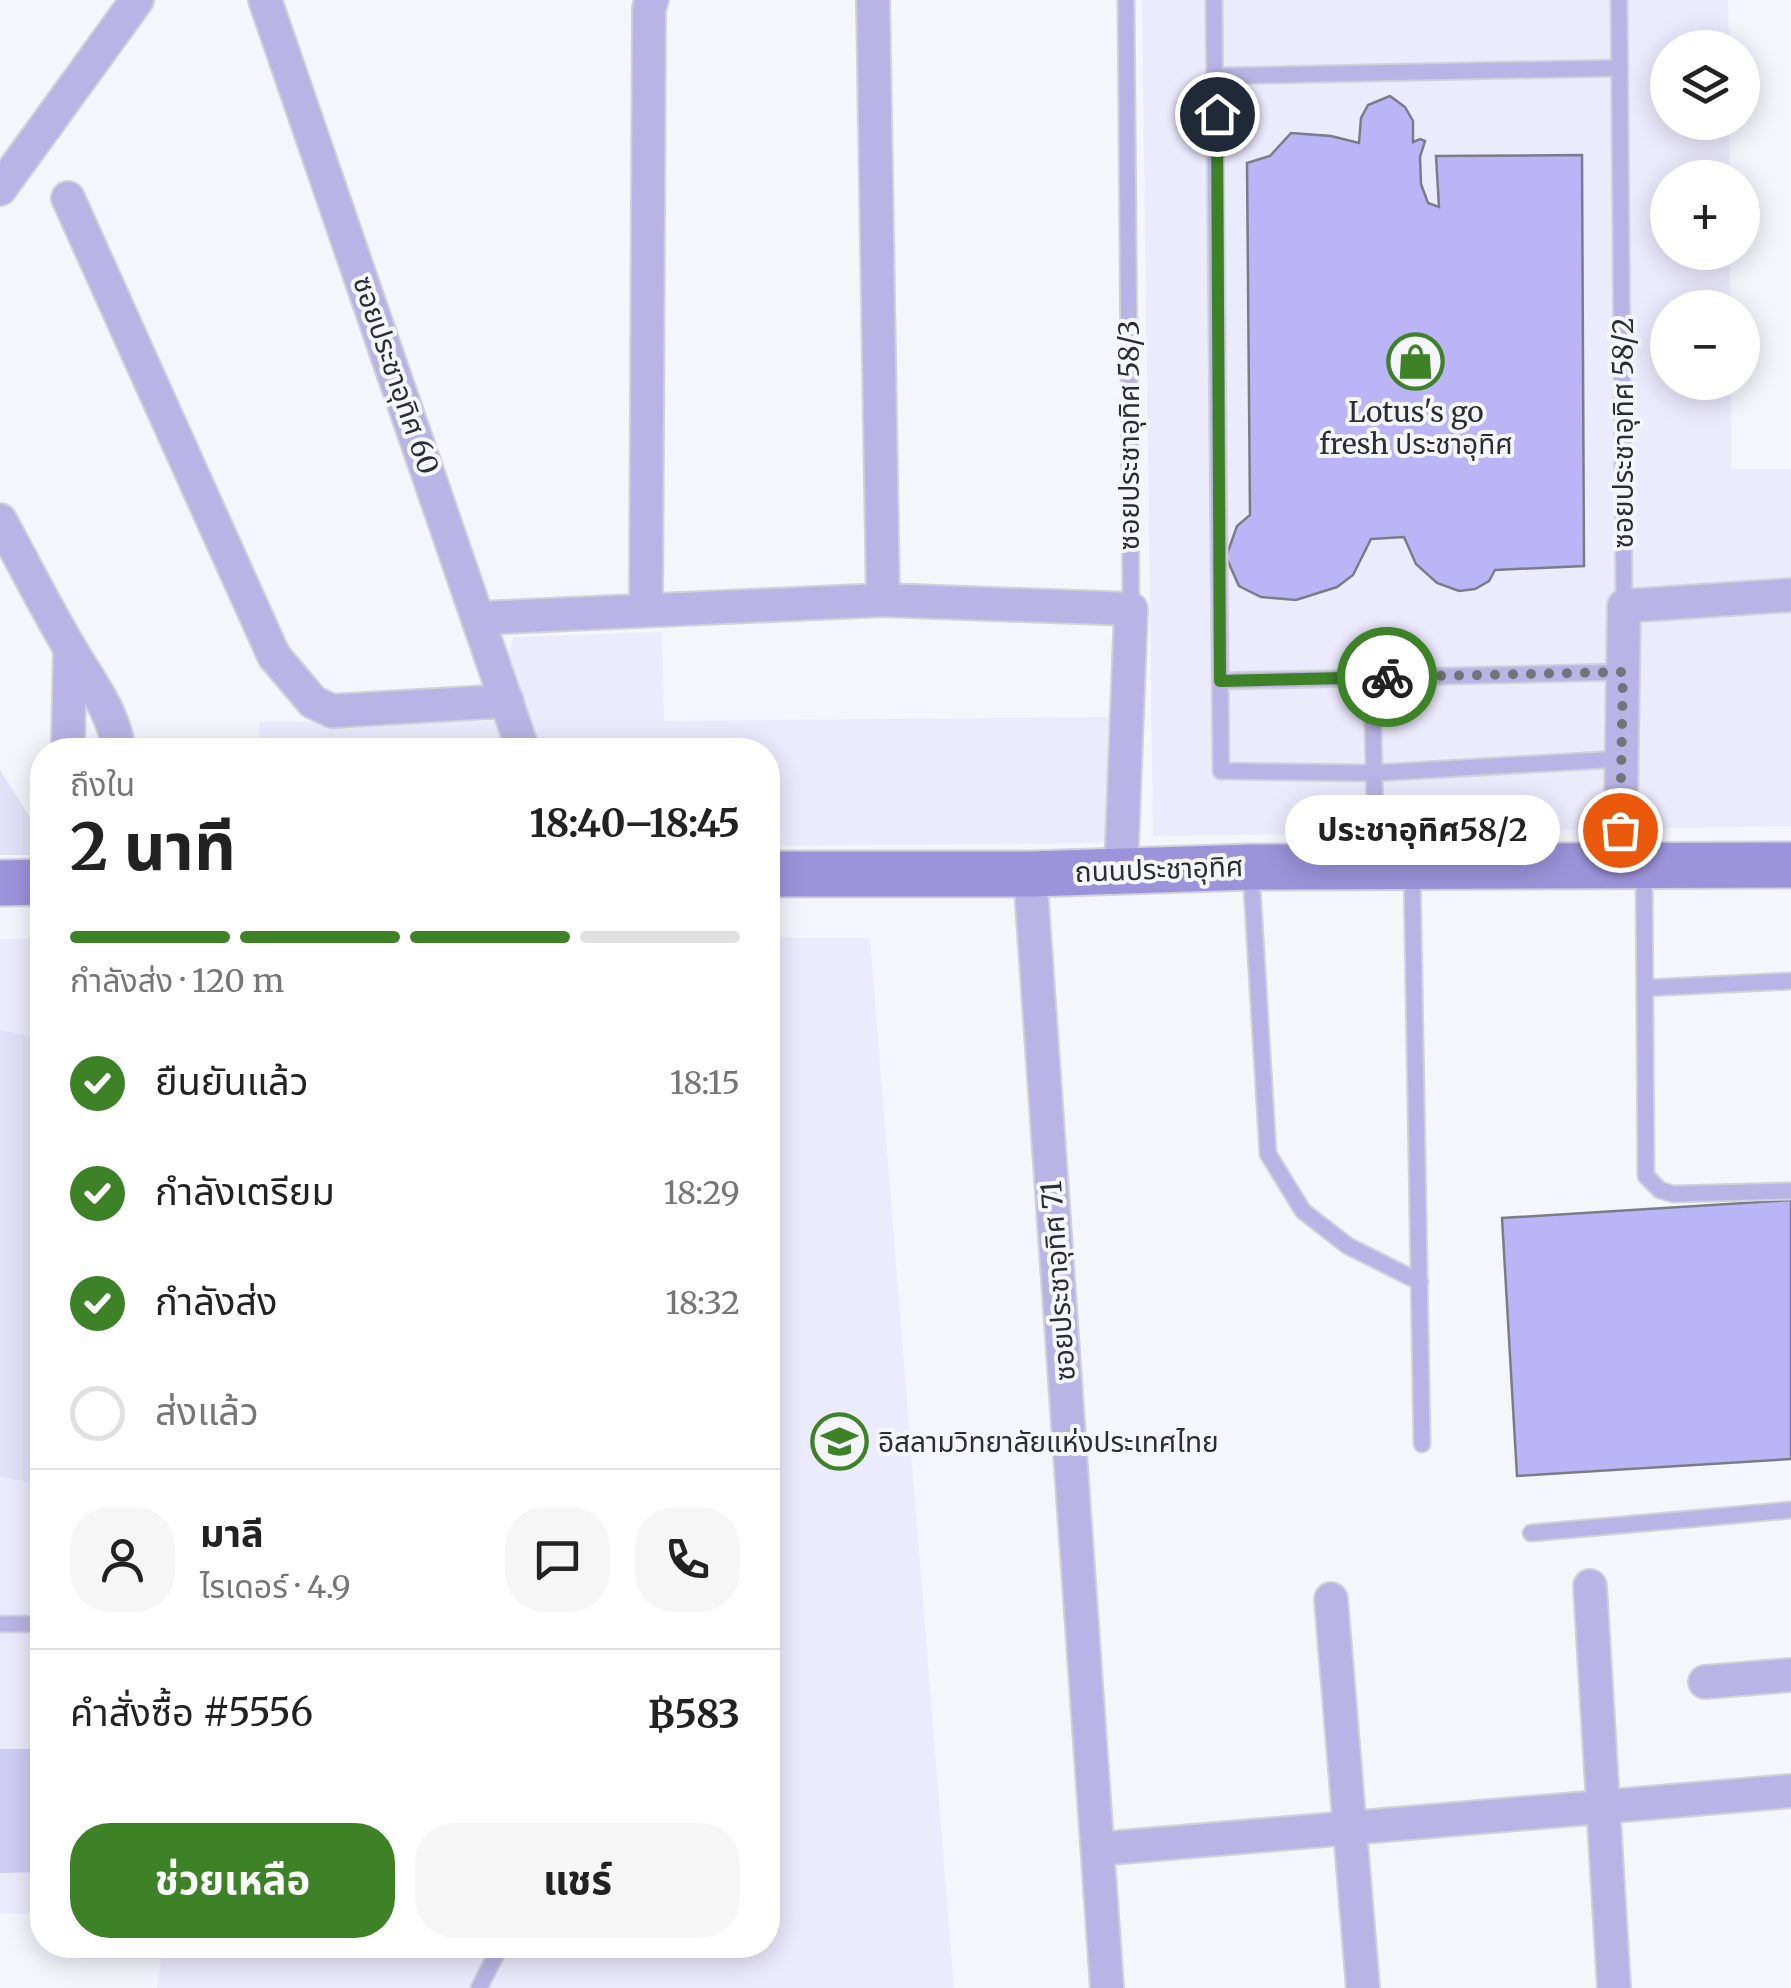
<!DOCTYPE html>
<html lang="th">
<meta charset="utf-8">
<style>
:root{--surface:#fff;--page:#f6f6f6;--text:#222;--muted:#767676;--line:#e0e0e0;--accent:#3d8227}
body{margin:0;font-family:Merriweather,"Noto Sans Thai",serif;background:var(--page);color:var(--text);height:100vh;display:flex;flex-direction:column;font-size:38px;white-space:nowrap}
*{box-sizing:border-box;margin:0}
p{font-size:32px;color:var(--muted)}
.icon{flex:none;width:55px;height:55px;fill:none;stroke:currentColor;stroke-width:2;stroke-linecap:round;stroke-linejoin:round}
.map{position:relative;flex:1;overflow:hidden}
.details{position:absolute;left:30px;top:738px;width:750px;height:1220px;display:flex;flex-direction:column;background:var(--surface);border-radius:40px;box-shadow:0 5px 25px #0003}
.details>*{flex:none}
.tools{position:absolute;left:1650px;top:30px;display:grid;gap:20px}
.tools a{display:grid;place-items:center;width:110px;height:110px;border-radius:50%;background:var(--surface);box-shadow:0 5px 25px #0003;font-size:50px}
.pin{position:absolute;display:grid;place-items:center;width:85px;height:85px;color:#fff;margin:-42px;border:5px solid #fff;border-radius:50%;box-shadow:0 2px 10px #0007}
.courier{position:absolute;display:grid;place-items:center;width:100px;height:100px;margin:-50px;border:8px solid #3d8227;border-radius:50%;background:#fff;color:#222;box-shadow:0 2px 12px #0007}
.bubble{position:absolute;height:70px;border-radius:35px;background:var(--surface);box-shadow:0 5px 25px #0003;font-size:32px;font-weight:700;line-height:70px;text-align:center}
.overview em{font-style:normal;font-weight:700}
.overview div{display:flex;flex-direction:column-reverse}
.overview{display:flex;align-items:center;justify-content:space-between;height:170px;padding:0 40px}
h1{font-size:65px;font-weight:700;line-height:75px}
.bar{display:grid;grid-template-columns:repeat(4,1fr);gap:15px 10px;align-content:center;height:120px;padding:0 40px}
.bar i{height:12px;border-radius:8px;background:var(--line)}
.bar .active{background:var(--accent)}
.bar p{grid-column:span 4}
.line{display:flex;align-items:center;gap:25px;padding:0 40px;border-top:2px solid var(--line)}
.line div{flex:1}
.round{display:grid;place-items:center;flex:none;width:105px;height:105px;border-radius:40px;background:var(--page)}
ol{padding:0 40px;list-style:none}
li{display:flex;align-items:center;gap:30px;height:110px}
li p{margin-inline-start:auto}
li .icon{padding:10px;border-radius:50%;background:var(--accent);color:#fff;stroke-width:4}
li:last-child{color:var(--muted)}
li i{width:55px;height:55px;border:5px solid var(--line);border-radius:50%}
.button{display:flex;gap:20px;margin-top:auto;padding:20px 40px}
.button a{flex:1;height:115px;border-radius:40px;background:var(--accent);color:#fff;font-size:40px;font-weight:700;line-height:115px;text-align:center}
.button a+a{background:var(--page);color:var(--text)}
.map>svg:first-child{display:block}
</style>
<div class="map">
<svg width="1791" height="1988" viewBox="0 0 1791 1988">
<rect width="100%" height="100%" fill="#f5f5fe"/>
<path fill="#eceafd" d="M1142 0H1728L1729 47 1668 48V122L1729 123 1730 177 1668 178V252L1730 253V307L1668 308V382L1731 383V469H1791V826L1153 836Z
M662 632 664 721 1109 717V843L768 846V750H260L259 722 497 721 513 637Z
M768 938H870L954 1988H157L163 1945H768Z
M0 939H42V1914L0 1913Z"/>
<path fill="#e3e1f9" d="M0 770 42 836V855H0Z
M0 1030 42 1039V1485L0 1476Z"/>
<path fill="#cfccf4" d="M0 1749H42V1872L0 1873Z"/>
<path fill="#bbb4f6" stroke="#7d7c86" stroke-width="2.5" d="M1390 96 1405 107 1413 121V142L1420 139 1425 141 1420 157 1421 184 1428 203 1439 207 1436 156 1582 155 1584 566 1495 570 1489 581 1475 589 1459 591 1437 583 1416 564 1404 537 1371 539 1353 575 1337 587 1296 600 1261 597 1239 586 1226 557 1237 526 1250 515 1247 163 1270 156 1291 133 1331 136 1359 143 1361 118 1368 105Z
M1791 1200V1459L1517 1476 1502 1218Z"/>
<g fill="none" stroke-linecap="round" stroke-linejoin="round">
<defs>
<path id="service" d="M1126 0 1131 609
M1214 0 1221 771 1373 773 1621 759
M1619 0 1624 606
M1217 76 1620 68
M1372 678 1376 864
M1220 681 1623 672
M1251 871 1268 1154 1303 1211 1348 1246 1420 1282
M1412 872 1422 1444
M1644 872 1646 1176 1660 1190 1673 1194 1791 1191
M1645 988 1791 981
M1531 1533 1791 1510
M0 1624H42
M479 1988 501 1945"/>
<path id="minor" d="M265 0 523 750
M873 0 883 600
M0 189 137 0
M68 198 274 656 313 702 332 711 507 701
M0 520C23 562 44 604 68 645 88 680 113 709 119 750
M646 610 649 8 652 0
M480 618 883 600 1131 609 1121 869
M68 750 70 648
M1620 866 1624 606 1791 595
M1030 874 1107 1988
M1590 1586 1614 1988
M1331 1599 1363 1988
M1705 1682 1791 1675
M1098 1849 1791 1791"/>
<path id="secondary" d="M768 874H1030L1251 867 1791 865
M0 883 42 882"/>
</defs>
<use href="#service" stroke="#d1d1d9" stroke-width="19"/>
<use href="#minor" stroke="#d1d1d9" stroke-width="36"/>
<use href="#secondary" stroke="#d1d1d9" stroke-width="49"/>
<use href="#service" stroke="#b9b4e5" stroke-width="15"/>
<use href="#minor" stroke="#b9b4e5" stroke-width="32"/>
<use href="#secondary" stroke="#9c93da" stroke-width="45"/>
</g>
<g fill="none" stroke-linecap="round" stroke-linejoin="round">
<path stroke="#737379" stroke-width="10" stroke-dasharray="0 18" d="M1387 677 1623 672 1620 830"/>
<path stroke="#3d8227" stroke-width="12" d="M1217 114 1220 681 1387 677"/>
</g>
<defs>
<symbol id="shop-ring" viewBox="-11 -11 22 22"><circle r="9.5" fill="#f5f5fe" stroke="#3d8227" stroke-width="1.5"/><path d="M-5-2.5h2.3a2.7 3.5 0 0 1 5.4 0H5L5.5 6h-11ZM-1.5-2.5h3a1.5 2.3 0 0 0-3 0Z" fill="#3d8227"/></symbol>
<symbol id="university-ring" viewBox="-11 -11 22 22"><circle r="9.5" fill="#f5f5fe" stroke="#3d8227" stroke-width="1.5"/><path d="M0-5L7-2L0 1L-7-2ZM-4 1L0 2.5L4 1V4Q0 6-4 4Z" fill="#3d8227"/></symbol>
</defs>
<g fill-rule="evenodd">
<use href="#shop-ring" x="1384" y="330" width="63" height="63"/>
<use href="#university-ring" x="808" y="1410" width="63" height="63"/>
</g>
<g text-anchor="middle" stroke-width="8" stroke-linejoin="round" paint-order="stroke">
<g font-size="28" fill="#2d2d31" stroke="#f5f5fe">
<text transform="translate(396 375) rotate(71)" y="10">ซอยประชาอุทิศ 60</text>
<text transform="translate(1623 433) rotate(-90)" y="10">ซอยประชาอุทิศ 58/2</text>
<text transform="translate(1129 435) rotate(-90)" y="10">ซอยประชาอุทิศ 58/3</text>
<text transform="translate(1159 869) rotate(-2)" y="10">ถนนประชาอุทิศ</text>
<text transform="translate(1058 1281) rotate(-94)" y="10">ซอยประชาอุทิศ 71</text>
</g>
<g font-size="28" fill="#2d2d31" stroke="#f5f5fe">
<text x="1416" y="422">Lotus's go<tspan x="1416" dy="32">fresh ประชาอุทิศ</tspan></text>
<text x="878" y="1452" text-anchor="start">อิสลามวิทยาลัยแห่งประเทศไทย</text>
</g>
</g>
</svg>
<div class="tools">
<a><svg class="icon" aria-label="layers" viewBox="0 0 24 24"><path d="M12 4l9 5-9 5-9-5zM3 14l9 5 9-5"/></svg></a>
<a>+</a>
<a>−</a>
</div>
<div class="pin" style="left:1620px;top:830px;background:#ea580c"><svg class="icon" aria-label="bag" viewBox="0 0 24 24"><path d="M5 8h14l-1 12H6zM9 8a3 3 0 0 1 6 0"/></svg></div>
<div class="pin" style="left:1217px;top:114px;background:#1f2937"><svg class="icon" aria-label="home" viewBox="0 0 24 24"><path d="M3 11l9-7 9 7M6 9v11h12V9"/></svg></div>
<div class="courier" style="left:1387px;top:677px"><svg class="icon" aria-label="bike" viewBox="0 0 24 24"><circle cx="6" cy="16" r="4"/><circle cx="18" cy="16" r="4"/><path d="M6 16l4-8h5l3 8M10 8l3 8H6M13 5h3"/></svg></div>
<div class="bubble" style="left:1285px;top:795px;width:275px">ประชาอุทิศ58/2</div>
<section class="details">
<div class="overview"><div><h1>2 นาที</h1><p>ถึงใน</p></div><em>18:40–18:45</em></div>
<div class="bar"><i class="active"></i><i class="active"></i><i class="active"></i><i></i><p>กำลังส่ง · 120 m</p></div>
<ol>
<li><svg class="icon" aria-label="check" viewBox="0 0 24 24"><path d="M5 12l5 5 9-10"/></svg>ยืนยันแล้ว<p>18:15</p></li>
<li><svg class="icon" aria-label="check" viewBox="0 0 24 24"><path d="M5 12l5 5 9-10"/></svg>กำลังเตรียม<p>18:29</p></li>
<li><svg class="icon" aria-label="check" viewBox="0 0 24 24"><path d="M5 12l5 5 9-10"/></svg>กำลังส่ง<p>18:32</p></li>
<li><i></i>ส่งแล้ว</li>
</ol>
<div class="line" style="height:180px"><a class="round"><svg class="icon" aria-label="person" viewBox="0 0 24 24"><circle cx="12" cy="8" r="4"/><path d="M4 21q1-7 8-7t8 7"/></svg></a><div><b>มาลี</b><p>ไรเดอร์ · 4.9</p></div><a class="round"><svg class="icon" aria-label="chat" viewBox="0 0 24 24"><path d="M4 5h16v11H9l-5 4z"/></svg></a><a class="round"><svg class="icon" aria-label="phone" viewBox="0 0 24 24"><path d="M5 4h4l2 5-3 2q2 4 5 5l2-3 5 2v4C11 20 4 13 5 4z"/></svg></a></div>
<div class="line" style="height:130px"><div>คำสั่งซื้อ #5556</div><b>฿583</b></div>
<div class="button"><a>ช่วยเหลือ</a><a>แชร์</a></div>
</section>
</div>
